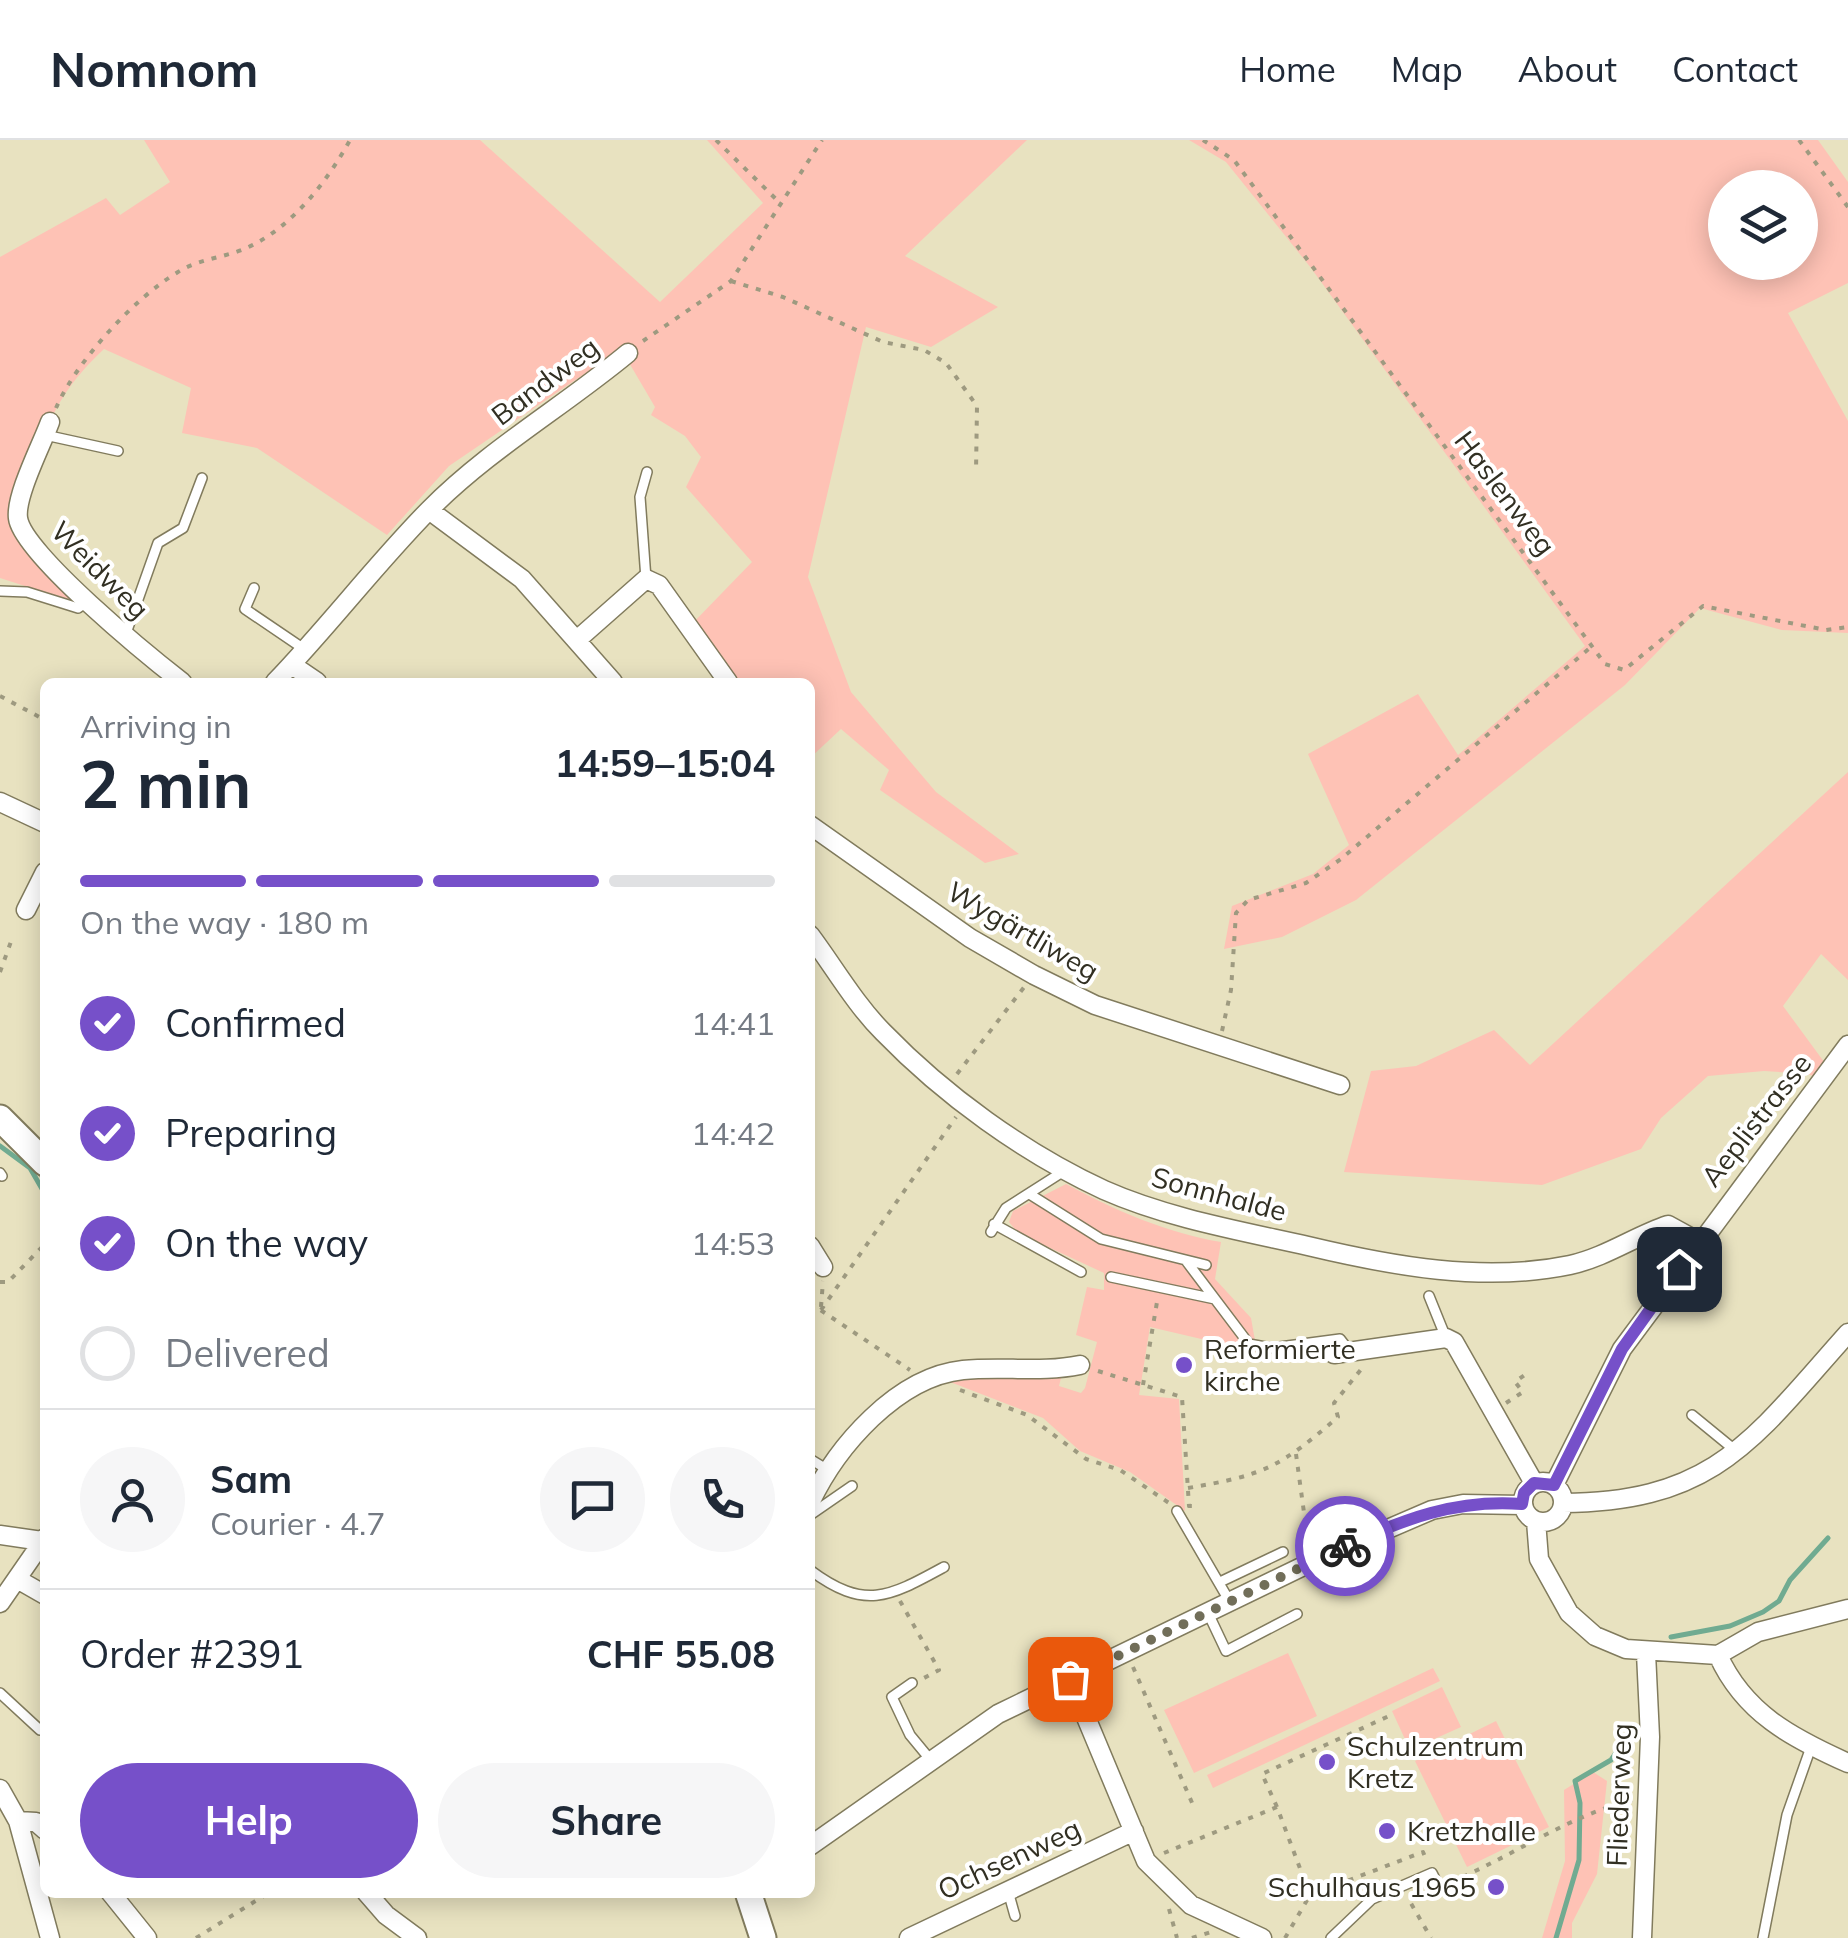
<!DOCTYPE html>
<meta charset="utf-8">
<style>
:root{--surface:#fff;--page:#f6f6f7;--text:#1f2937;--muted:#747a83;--line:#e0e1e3;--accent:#7650c9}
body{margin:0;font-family:Mulish,sans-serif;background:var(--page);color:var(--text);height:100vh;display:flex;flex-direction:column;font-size:38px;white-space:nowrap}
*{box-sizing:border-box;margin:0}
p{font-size:32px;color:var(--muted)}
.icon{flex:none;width:55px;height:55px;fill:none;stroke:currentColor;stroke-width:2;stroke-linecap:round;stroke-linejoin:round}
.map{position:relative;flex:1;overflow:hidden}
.sheet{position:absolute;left:40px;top:538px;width:775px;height:1220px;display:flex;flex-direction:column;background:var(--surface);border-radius:15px;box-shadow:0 5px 25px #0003}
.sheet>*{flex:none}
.tools{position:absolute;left:1708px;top:30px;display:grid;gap:20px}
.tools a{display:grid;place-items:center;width:110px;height:110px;border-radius:50%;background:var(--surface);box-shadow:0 5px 25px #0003;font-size:50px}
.pin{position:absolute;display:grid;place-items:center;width:85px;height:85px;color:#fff;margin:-42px;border-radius:20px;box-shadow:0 5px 15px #0006}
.courier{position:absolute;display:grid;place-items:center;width:100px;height:100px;margin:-50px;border:8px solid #7650c9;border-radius:50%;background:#fff;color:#222;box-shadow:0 2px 12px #0007}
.headline em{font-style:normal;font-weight:700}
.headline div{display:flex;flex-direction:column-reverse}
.headline{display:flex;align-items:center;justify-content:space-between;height:170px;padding:0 40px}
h1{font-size:65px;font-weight:700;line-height:75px}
.bar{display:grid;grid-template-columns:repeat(4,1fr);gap:15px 10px;align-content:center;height:120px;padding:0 40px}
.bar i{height:12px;border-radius:8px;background:var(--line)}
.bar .current{background:var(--accent)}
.bar p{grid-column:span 4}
.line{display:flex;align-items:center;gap:25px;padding:0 40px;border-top:2px solid var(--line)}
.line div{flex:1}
.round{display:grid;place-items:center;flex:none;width:105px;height:105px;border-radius:52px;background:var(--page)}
ol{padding:0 40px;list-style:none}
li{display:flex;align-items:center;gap:30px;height:110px}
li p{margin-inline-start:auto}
li .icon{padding:10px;border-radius:50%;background:var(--accent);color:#fff;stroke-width:4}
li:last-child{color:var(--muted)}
li i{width:55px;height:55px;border:5px solid var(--line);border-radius:50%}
.button{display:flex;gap:20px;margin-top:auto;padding:20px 40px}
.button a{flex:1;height:115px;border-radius:60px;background:var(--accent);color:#fff;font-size:40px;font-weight:700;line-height:115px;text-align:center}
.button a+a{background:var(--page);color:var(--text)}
header{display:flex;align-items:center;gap:60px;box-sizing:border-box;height:140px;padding:0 50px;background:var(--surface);border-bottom:2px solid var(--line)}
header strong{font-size:48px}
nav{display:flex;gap:55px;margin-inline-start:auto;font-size:35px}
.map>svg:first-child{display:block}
</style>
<header>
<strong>Nomnom</strong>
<nav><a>Home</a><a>Map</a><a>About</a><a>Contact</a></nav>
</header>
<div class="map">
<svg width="1848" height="1798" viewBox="0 0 1848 1798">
<rect width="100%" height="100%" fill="#e8e2c0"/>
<path fill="#fec2b5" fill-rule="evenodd" d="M144 0H480L660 162 763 63 707 0H1027L905 116 998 167 931 207 866 187 808 437 851 552 936 652 1019 714 985 723 880 650 889 630 841 589 810 618V542H734L691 485 752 422 686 347 701 317 685 296 651 275 655 267 621 209 449 326 387 395 257 308 182 293 191 248 104 209C41 268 40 310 22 390L81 453 75 462 0 438V117L106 58 120 75 170 42Z
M1189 0H1818L1848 42V143L1788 173 1848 281V493L1782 490 1700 468 1625 545 1356 760 1282 797 1224 809 1232 766 1313 734 1349 705 1308 614 1418 554 1458 615 1585 506 1311 128 1226 22ZM1725 48H1800V122H1725Z
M1848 632V840L1821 814 1783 866 1830 930 1822 940 1808 934 1764 931 1708 936 1661 978 1641 1009 1542 1045 1344 1032 1371 931 1416 926 1494 890 1530 925Z
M1066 1044C1114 1070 1167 1093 1221 1102L1215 1139 1251 1178 1257 1212 1150 1187 1139 1255 1179 1259 1185 1371 1130 1332 1080 1311 1043 1278 945 1240 968 1235 1055 1236 1061 1238 1059 1246 1081 1253 1085 1248 1097 1202 1076 1195 1087 1147 1104 1150V1133L1018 1093 1009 1082 1013 1071Z
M1288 1513 1317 1576 1194 1633 1164 1570Z
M1433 1528 1440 1541 1213 1648 1207 1635Z
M1442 1547 1461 1587 1410 1610 1392 1571Z
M1496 1581 1549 1687 1467 1727 1415 1621Z
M1593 1632 1607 1641 1597 1734 1572 1783V1798H1542L1565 1721 1564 1650Z"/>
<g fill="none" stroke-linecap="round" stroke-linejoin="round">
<path stroke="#70ab91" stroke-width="5" d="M0 1006 30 1028 45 1054
M1671 1497 1730 1486 1763 1472 1779 1461 1790 1440 1828 1398
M1556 1798 1579 1720 1580 1663 1575 1641 1611 1620 1627 1597"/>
<defs>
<path id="lane" d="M45 295 118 311
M646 439 640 357 647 332
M254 448 245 469 304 509
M0 451 27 452 78 468 88 461
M125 496 158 403 183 388 202 338
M0 1033 2 1036
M1031 1055 1101 1099 1206 1125
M994 1084 1081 1132
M991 1092 1006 1068 1064 1031
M1187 1122 1249 1204 1272 1208 1340 1199 1350 1212
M1111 1137 1215 1159
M1429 1156 1446 1198
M1692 1275 1736 1311
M810 1319 828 1330
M1177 1371 1230 1462
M810 1375 852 1346
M810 1430C865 1471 889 1457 944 1427
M1220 1442 1283 1412
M1208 1473 1226 1511 1297 1474
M912 1543 892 1557 910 1595 929 1618
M0 1553 40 1590
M1008 1751 1015 1776
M1331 1798 1372 1759 1432 1733 1439 1747
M1763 1798 1787 1675 1811 1607"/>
<path id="street" d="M50 282C42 304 15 356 18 378 22 413 151 518 182 542
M429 370 522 439 613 542
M578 499 646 439 659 445 728 542
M292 525 317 542
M275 542C328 487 375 425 429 370 488 310 563 267 628 213
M0 662 45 683
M810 685 970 798 1034 835 1095 865 1340 945
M26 770 45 732
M810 795C834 827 855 864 883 892 944 955 1024 1013 1104 1050 1167 1078 1241 1091 1308 1106 1392 1126 1484 1143 1570 1125 1606 1117 1635 1096 1668 1085L1699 1102
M810 1106 823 1127
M1334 1214 1446 1198 1454 1202 1534 1343
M1523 1362a20 20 0 1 1 40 0a20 20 0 1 1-40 0Z
M1554 1345 1622 1209 1848 905
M810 1363C837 1306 897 1237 963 1230 1002 1226 1042 1233 1080 1225
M1563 1363C1716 1362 1754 1298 1848 1193
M1536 1381 1539 1419 1569 1473 1595 1496 1626 1509 1718 1515 1758 1492 1848 1469
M0 1395 42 1401
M17 1439 45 1455
M0 1463 45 1398
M1718 1515C1744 1573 1792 1598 1848 1623
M1070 1539 1146 1721 1191 1765 1262 1798
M0 1649 18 1681 50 1798
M18 1681 36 1682 45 1690
M810 1706 998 1574 1318 1419 1432 1370 1463 1364 1522 1365
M110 1752 147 1798
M366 1752 386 1775 417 1798
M909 1798 1134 1691
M1642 1798 1650 1597 1646 1513"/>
<path id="secondary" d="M0 978 45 1023
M748 1752 763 1798"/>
</defs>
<use href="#lane" stroke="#817b5d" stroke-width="12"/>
<use href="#street" stroke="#817b5d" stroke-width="21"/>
<use href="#secondary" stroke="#817b5d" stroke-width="29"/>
<path stroke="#9e9a80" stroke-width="4" stroke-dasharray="5 8" stroke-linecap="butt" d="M716 0 780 63
M1203 0 1234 20 1605 524 1624 530 1703 466 1826 490 1848 487
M1799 0 1848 67
M731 141 783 157 883 202 924 210 946 223 977 266 976 332
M643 201 731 141 822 0
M56 268C76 222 134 158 178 132 199 119 222 118 244 109 290 90 327 42 350 0
M0 556 45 580
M0 832 13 796
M1222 891 1231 850 1236 773 1248 760 1306 743 1341 719 1591 507
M957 934 1025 846
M0 1142H8L45 1104
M810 1163 910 1230
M821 1167 823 1141
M821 1170 956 977
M1098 1231 1182 1257 1189 1366H1196
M1143 1245 1157 1162
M960 1250 1027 1275 1086 1319 1120 1330 1169 1363
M1506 1263 1523 1252 1515 1242 1530 1231
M1296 1314 1308 1402
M1188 1348C1264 1335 1279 1328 1338 1277L1334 1263 1363 1227
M900 1461 939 1530 924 1538
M1133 1527 1193 1665
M1277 1667 1262 1634 1389 1576
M1164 1713 1277 1667 1310 1755
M1451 1742C1513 1716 1568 1676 1632 1660
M1429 1752 1409 1760 1431 1798
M1169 1769 1177 1798
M196 1798 270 1752
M1192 1798 1211 1792
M1285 1798 1310 1755 1423 1712 1426 1719"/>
<use href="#lane" stroke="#fff" stroke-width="9"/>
<use href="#street" stroke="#fff" stroke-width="18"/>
<use href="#secondary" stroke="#fff" stroke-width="25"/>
</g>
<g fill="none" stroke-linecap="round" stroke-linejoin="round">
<path stroke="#716e59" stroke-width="10" stroke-dasharray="0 18" d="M1070 1539 1345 1406"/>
<path stroke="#7650c9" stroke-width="12" d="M1345 1406C1404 1379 1456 1359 1522 1364L1524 1353 1534 1343 1554 1345 1622 1209 1679 1129"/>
</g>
<g fill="#7650c9" stroke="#fff" stroke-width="4">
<circle cx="1184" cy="1225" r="10"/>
<circle cx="1327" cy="1622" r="10"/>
<circle cx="1387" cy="1691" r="10"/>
<circle cx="1496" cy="1747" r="10"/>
</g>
<g text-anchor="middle" stroke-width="8" stroke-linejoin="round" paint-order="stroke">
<g font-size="28" fill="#312f22" stroke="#fff">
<text transform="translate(545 241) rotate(-37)" y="10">Bandweg</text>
<text transform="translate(1505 353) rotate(53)" y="10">Haslenweg</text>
<text transform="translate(100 430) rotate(45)" y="10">Weidweg</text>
<text transform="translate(1023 791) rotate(30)" y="10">Wygärtliweg</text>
<text transform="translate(1756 980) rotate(-52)" y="10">Aeplistrasse</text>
<text transform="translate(1219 1054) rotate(15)" y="10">Sonnhalde</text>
<text transform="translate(1619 1655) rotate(-88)" y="10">Fliederweg</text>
<text transform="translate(1009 1719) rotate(-25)" y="10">Ochsenweg</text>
</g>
<g font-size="28" fill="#312f22" stroke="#fff" text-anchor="start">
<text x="1204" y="1219">Reformierte<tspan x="1204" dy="32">kirche</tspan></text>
<text x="1347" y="1616">Schulzentrum<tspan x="1347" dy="32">Kretz</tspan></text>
<text x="1407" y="1701">Kretzhalle</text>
<text x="1476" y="1757" text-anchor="end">Schulhaus 1965</text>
</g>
</g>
</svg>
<div class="tools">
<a><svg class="icon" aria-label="layers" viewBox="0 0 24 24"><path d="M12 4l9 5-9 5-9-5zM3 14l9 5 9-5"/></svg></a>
</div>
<div class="pin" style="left:1070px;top:1539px;background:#ea580c"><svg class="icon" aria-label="bag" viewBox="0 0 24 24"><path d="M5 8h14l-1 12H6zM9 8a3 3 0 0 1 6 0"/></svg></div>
<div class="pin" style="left:1679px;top:1129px;background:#1f2937"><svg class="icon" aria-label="home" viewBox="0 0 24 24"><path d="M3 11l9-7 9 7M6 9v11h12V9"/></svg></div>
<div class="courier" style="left:1345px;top:1406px"><svg class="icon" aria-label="bike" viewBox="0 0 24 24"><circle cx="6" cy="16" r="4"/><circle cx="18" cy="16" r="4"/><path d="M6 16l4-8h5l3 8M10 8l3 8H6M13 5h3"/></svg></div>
<section class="sheet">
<div class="headline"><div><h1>2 min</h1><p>Arriving in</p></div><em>14:59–15:04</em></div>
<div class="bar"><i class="current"></i><i class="current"></i><i class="current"></i><i></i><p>On the way · 180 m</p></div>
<ol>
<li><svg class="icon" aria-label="check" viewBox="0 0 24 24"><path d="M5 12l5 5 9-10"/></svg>Confirmed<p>14:41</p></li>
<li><svg class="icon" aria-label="check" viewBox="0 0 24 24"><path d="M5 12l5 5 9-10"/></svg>Preparing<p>14:42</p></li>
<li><svg class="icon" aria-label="check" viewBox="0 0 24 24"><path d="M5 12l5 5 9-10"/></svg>On the way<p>14:53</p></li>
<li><i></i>Delivered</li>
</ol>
<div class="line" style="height:180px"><a class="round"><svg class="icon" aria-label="person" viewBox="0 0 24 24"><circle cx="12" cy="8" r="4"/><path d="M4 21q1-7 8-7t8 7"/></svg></a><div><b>Sam</b><p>Courier · 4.7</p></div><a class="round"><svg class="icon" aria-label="chat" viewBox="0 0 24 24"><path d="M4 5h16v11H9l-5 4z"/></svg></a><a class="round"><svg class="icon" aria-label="phone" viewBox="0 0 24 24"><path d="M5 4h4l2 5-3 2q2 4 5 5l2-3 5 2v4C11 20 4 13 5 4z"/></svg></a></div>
<div class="line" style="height:130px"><div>Order #2391</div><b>CHF 55.08</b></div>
<div class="button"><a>Help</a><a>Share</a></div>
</section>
</div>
